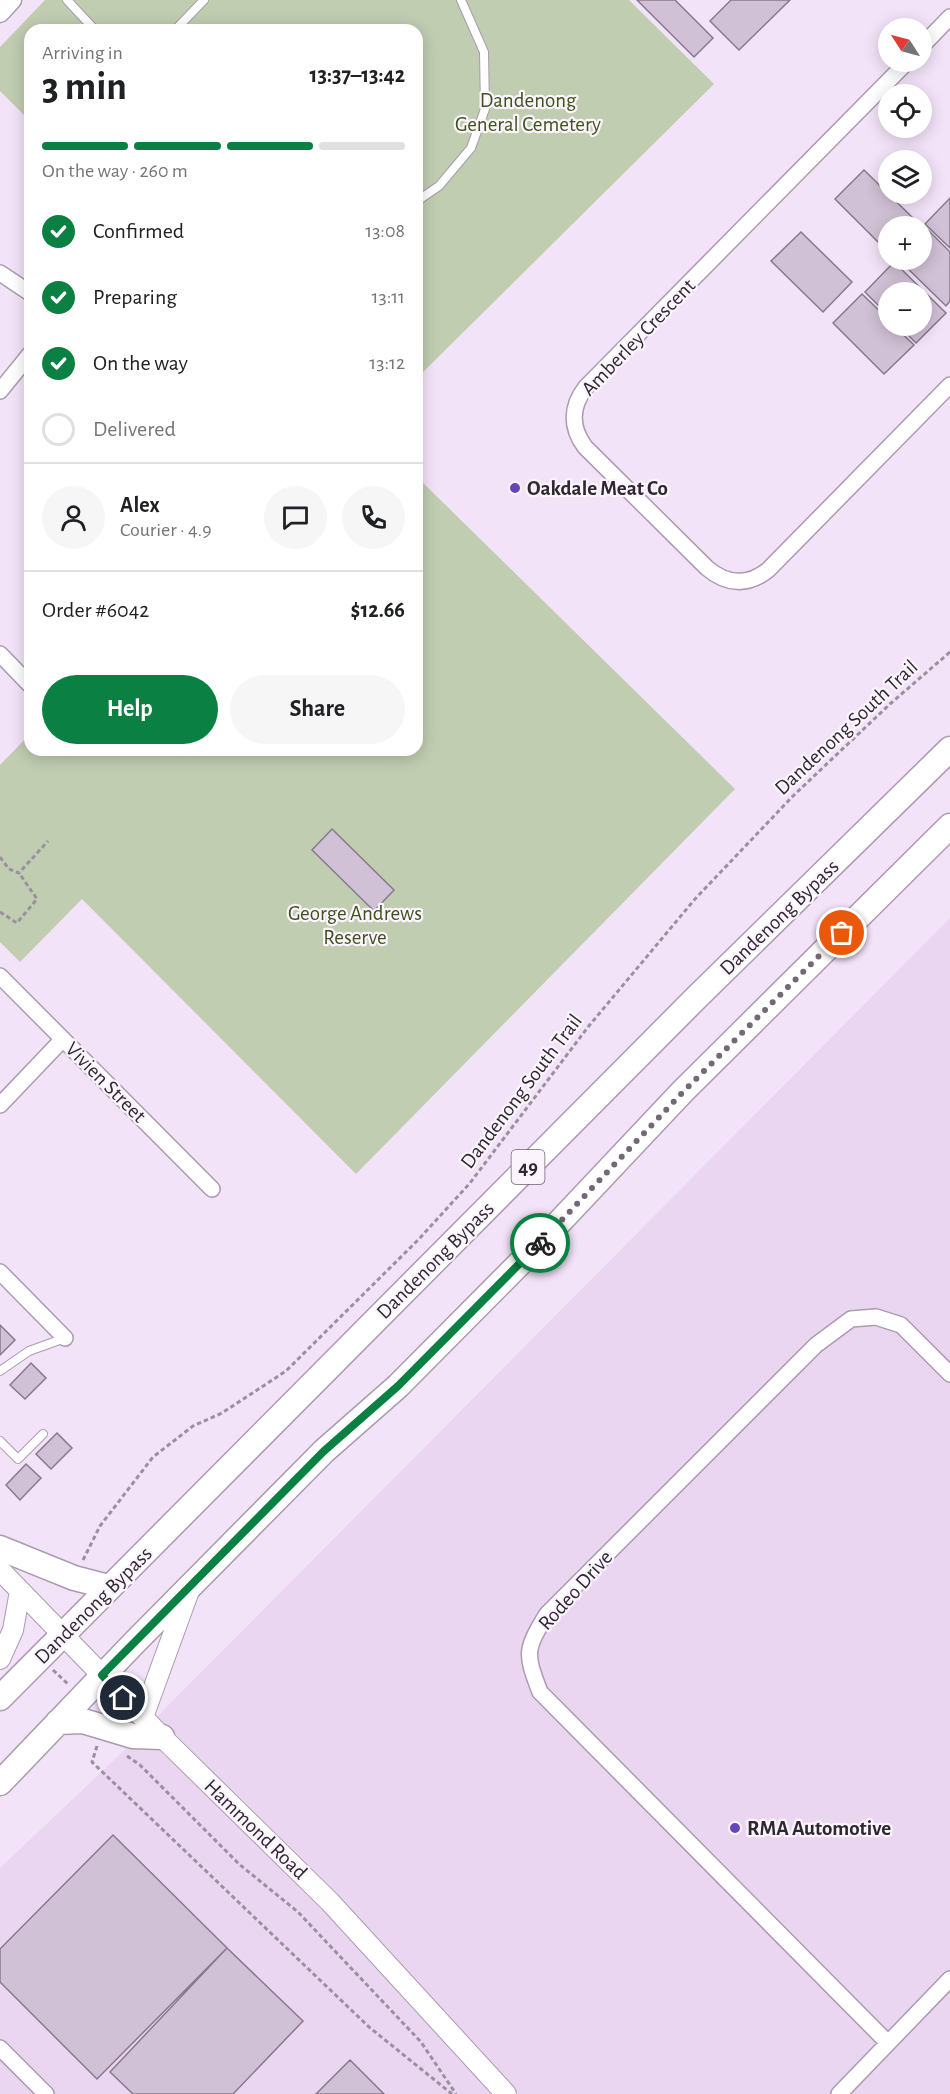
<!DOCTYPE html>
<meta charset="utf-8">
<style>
:root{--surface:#fff;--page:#f6f6f6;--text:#202124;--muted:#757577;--line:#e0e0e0;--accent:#0b8043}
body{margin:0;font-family:"Alegreya Sans",sans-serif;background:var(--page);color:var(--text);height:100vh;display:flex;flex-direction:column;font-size:22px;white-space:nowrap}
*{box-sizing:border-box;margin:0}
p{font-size:20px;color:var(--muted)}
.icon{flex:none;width:33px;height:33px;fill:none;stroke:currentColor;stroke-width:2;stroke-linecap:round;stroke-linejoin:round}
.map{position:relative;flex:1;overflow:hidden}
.drawer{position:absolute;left:24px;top:24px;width:399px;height:732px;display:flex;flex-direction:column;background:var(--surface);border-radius:18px;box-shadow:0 3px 15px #0003}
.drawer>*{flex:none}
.needle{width:39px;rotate:306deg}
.controls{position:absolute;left:878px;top:18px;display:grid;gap:12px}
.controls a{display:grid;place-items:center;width:54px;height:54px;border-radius:50%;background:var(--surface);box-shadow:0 3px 15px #0003;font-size:30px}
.pin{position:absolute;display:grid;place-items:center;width:51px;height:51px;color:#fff;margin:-26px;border:3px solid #fff;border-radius:50%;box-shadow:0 2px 6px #0007}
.courier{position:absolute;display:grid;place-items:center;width:60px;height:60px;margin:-30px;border:4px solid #0b8043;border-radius:50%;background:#fff;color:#222;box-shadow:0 2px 8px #0007}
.headline em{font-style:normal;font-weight:700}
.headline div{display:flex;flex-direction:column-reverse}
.headline{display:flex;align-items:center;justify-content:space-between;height:102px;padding:0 18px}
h1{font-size:39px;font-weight:700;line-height:45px}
.bar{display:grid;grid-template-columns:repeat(4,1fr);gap:9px 6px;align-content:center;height:72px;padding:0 18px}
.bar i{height:8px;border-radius:4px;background:var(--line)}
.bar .current{background:var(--accent)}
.bar p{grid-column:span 4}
.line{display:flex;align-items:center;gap:15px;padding:0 18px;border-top:2px solid var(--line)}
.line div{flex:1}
.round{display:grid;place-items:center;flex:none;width:63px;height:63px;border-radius:32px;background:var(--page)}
ol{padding:0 18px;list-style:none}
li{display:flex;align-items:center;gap:18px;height:66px}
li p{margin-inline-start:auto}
li .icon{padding:6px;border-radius:50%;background:var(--accent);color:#fff;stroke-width:4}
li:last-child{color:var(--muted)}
li i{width:33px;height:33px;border:3px solid var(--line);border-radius:50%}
.action{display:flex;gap:12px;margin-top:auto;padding:12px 18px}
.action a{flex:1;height:69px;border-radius:36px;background:var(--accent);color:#fff;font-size:24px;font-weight:700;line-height:69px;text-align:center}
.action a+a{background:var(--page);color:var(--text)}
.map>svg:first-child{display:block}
</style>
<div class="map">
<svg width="950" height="2094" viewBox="0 0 950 2094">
<rect width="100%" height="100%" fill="#f3e3f9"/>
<path fill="#ebd6f2" d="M950 918V2094H0V1868L114 1760Z"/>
<path fill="#c0cdb1" d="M45 0H629L714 84 417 378V30H30V121L0 91V47Z
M417 477 735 789 356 1174 82 899 20 962 0 942V765L30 734V750H417Z"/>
<path fill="#d1c1d6" stroke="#88798d" stroke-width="1.5" d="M637 0H675L713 38 694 57Z
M731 0H790L739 50 710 21Z
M864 170 915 220 909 226H888V248L886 250 835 199Z
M950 198V248L925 224Z
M924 226 950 252V301L946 306 899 260H921V228Z
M801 232 852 282 823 312 771 261Z
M894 262 946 313 916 343 899 326H921V292H888V315L865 292Z
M862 294 888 319V326H894L914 345 884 374 833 323Z
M332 829 394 890 374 911 312 850Z
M0 1325 15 1340 0 1355Z
M31 1363 46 1378 25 1399 10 1385Z
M57 1433 72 1448 51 1469 36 1454Z
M26 1464 41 1478 20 1500 6 1485Z
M113 1835 227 1948 97 2079 0 1982V1949Z
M227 1948 303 2021 233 2094H133L110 2072Z
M350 2060 384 2094H316Z"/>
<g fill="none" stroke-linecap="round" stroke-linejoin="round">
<defs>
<path id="service" d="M67 0 95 30
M175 30 204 0
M417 201 439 186 471 148 485 109 484 52 461 0
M0 1371 29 1351 65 1338
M0 1441 18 1459 43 1434"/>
<path id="minor" d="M921 47 950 17
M907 62 586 387C571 406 570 427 585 447L707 568C727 585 748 586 768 570L950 385
M0 273 30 293
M0 391 30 354
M0 654 30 685
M0 976 212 1189
M0 1105 63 1039
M0 1272 65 1338
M887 2042 540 1692C525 1653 525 1650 547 1614L816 1345 851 1319 876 1317 901 1325 950 1374
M0 2048 46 2094
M839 2094 950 1979"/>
<path id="tertiary" d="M0 13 12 0"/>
<path id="secondary" d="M0 1570 162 1737 330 1902 506 2094
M0 1659 13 1630 20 1591
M143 1717 190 1588"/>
<path id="trunk" d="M0 1548 74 1578 109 1587
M0 1698 696 998 950 749
M58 1722 83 1721 133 1736 162 1737
M0 1783 134 1643 324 1451 398 1386 535 1248 683 1091 950 826"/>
</defs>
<use href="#service" stroke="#aa9baf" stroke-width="10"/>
<use href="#minor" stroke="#aa9baf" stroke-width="18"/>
<use href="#tertiary" stroke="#aa9baf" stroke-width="21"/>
<use href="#secondary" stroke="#aa9baf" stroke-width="22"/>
<use href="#trunk" stroke="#aa9baf" stroke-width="27"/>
<path stroke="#9b909f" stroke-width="3" stroke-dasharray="4.5 3" stroke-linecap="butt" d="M0 857 9 869 19 873 48 841
M0 912 17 923 37 899 19 873
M83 1560 100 1526 153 1457 193 1426 222 1413 286 1371 419 1239 470 1183 588 1027 695 899 793 796 890 704 950 652
M53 1670 68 1684
M97 1746 92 1762 369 2027 452 2094
M127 1756 140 1765 239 1864 298 1912 421 2042 456 2094"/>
<use href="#service" stroke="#fff" stroke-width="8"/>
<use href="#minor" stroke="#fff" stroke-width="15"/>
<use href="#tertiary" stroke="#fff" stroke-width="18"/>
<use href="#secondary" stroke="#fff" stroke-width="20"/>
<use href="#trunk" stroke="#fff" stroke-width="24"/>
</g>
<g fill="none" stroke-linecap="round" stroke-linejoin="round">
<path stroke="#736976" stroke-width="6" stroke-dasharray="0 10.8" d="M540 1243 684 1091 842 933"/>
<path stroke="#0b8043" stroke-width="8" d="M123 1698 102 1675 324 1451 398 1386 540 1243"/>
</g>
<g fill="#6644bc" stroke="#fbf4fd" stroke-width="2">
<circle cx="515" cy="488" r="6"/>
<circle cx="735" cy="1828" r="6"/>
</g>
<g text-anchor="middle" stroke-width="4.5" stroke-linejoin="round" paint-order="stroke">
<rect fill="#fbf4fd" stroke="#6c656e" stroke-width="1.5" x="511.5" y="1150" width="33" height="34" rx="4.5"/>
<g font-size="20" font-weight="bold" fill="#2e2830">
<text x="528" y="1174">49</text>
</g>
<g font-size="21" fill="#3e531c" stroke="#fbf4fd">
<text x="528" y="107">Dandenong<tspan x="528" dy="24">General Cemetery</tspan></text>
<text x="355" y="920">George Andrews<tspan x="355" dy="24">Reserve</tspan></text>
</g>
<g font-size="21" fill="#2e2830" stroke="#fbf4fd">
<text transform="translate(638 337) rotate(-46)" y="7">Amberley Crescent</text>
<text transform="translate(846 727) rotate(-43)" y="7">Dandenong South Trail</text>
<text transform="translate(779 917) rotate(-44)" y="7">Dandenong Bypass</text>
<text transform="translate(106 1082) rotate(45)" y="7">Vivien Street</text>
<text transform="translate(521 1091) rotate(-53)" y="7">Dandenong South Trail</text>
<text transform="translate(435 1260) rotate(-45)" y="7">Dandenong Bypass</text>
<text transform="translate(575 1590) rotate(-48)" y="7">Rodeo Drive</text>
<text transform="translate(93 1605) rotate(-45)" y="7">Dandenong Bypass</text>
<text transform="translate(256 1829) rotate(44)" y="7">Hammond Road</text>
</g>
<g font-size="21" font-weight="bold" fill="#2e2830" stroke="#fbf4fd" text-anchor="start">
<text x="527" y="495">Oakdale Meat Co</text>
<text x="747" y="1835">RMA Automotive</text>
</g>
</g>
</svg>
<div class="controls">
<a><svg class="needle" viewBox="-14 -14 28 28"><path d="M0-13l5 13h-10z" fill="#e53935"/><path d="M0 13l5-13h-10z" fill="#757577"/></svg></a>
<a><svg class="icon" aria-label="locate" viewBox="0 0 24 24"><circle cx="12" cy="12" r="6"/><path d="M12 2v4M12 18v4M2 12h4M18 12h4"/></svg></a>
<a><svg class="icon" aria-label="layers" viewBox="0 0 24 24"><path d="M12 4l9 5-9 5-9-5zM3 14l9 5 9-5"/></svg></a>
<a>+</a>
<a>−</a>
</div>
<div class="pin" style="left:842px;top:933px;background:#ea580c"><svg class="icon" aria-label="bag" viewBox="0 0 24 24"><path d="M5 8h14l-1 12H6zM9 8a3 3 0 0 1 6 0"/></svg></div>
<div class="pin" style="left:123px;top:1698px;background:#1f2937"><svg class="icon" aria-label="home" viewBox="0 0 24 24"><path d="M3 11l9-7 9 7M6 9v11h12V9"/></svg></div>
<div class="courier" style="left:540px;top:1243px"><svg class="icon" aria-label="bike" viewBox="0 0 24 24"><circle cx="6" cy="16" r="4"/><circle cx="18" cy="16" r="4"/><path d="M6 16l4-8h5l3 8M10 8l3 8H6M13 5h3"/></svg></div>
<section class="drawer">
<div class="headline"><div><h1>3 min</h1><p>Arriving in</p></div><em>13:37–13:42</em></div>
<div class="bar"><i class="current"></i><i class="current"></i><i class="current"></i><i></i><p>On the way · 260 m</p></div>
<ol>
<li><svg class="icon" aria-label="check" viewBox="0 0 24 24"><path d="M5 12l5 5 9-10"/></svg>Confirmed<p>13:08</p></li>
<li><svg class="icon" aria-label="check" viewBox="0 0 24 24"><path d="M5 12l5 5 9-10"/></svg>Preparing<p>13:11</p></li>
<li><svg class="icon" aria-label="check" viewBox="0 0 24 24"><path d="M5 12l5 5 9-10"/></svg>On the way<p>13:12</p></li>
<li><i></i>Delivered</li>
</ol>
<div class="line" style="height:108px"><a class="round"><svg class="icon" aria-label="person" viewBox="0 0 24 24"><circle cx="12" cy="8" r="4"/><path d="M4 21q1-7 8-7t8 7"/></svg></a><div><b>Alex</b><p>Courier · 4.9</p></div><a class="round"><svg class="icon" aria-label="chat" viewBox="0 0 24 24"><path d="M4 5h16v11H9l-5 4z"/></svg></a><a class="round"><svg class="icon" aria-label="phone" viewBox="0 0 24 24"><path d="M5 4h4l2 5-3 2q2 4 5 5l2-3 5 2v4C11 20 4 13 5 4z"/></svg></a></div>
<div class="line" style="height:78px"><div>Order #6042</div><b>$12.66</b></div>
<div class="action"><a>Help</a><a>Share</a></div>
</section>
</div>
